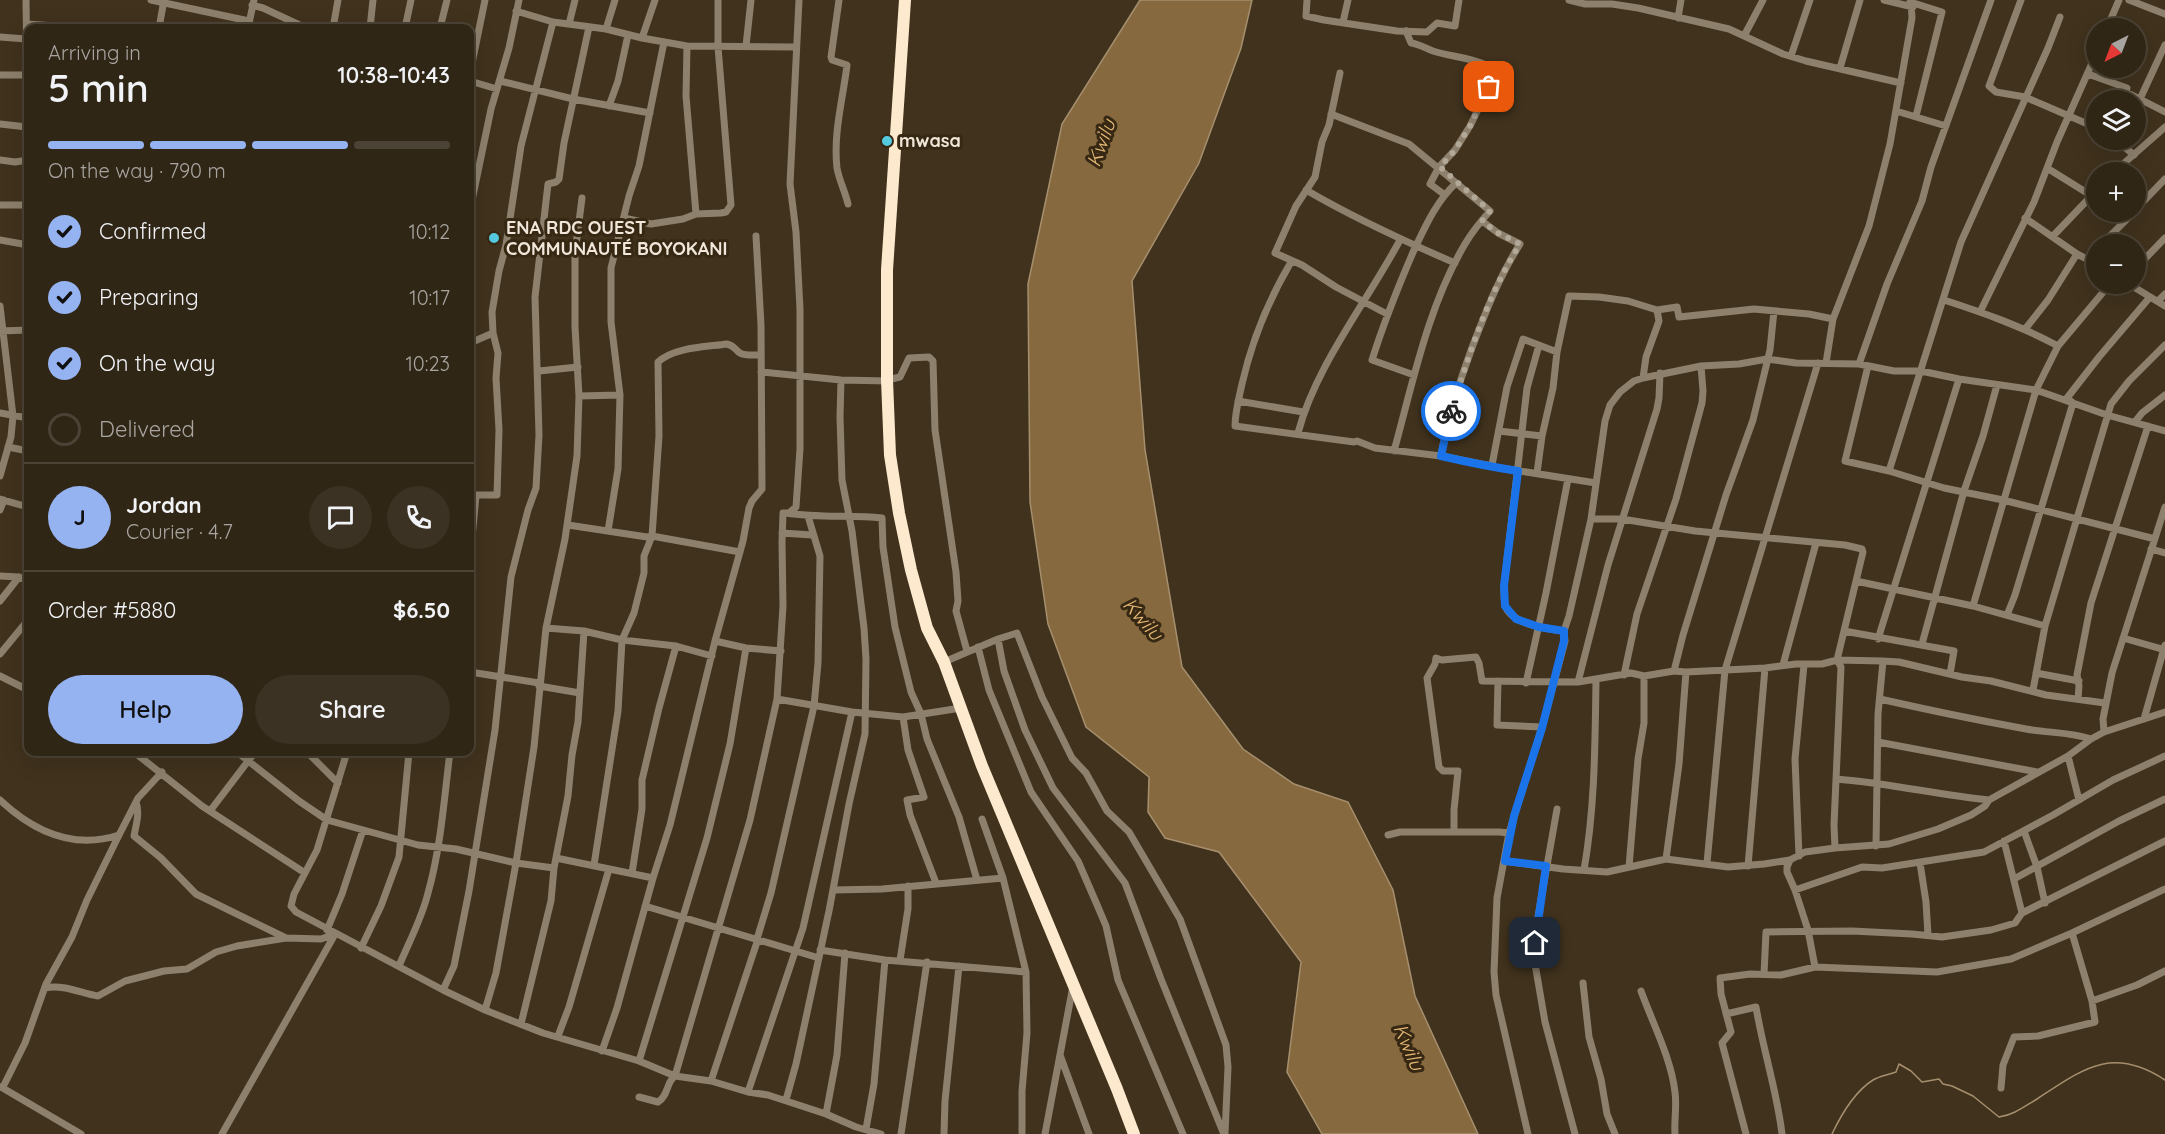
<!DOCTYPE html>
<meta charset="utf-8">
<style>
:root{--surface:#302616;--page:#3c3223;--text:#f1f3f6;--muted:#a8a5a1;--line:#4b4335;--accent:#95b2f1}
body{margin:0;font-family:Quicksand,sans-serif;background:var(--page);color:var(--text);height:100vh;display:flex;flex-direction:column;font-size:22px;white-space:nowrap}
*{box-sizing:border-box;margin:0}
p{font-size:20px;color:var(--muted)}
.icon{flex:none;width:33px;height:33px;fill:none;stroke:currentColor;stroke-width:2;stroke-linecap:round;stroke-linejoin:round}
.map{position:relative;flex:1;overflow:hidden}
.drawer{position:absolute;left:24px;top:24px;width:450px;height:732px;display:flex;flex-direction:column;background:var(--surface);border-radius:12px;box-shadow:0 6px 24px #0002,0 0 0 2px var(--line)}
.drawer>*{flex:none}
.needle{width:39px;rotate:222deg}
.fabs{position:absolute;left:2086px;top:18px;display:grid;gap:12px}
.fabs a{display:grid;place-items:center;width:60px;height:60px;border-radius:50%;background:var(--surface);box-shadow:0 6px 24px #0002,0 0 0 2px var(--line);font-size:30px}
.pin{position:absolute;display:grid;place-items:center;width:51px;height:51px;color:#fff;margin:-26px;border-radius:12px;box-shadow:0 3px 9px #0006}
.courier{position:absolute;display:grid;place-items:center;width:60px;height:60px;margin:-30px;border:4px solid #1a73e8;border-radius:50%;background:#fff;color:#222;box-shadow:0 2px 8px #0007}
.summary em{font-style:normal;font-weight:600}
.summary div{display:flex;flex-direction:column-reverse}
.summary{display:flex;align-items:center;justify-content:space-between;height:102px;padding:0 24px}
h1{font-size:39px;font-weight:600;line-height:45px}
.bar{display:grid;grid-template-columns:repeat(4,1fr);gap:9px 6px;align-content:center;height:72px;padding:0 24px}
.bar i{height:8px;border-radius:4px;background:var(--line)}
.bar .active{background:var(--accent)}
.bar p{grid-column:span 4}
.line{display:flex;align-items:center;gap:15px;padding:0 24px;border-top:2px solid var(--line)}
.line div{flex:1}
.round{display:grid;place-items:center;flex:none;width:63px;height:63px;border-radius:32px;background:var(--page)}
ol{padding:0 24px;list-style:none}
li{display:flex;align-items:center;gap:18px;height:66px}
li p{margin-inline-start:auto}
li .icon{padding:6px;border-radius:50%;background:var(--accent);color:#111;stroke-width:4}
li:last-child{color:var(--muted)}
li i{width:33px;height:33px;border:3px solid var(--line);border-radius:50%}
.action{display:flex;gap:12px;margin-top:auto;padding:12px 24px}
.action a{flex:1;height:69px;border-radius:36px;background:var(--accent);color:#111;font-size:24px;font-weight:600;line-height:69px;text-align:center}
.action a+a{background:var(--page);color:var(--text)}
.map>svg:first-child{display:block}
</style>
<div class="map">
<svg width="2165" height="1134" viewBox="0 0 2165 1134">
<rect width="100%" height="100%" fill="#40321d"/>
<path fill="#86693f" stroke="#a68f6e" stroke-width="1.5" d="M1140 0H1252L1241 48 1199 163 1132 281 1145 450 1182 667 1243 749 1294 784 1348 802 1393 890 1415 996 1478 1134H1322L1287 1072 1301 962 1219 852 1165 838 1148 812 1149 777 1086 727 1048 624 1030 502 1028 284 1062 124Z"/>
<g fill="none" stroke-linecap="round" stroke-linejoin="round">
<path stroke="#a68f6e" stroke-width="1.5" d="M1832 1134C1841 1115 1854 1092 1873 1080 1880 1076 1888 1075 1896 1072L1899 1064 1911 1071 1922 1082 1939 1079 1943 1084 1952 1086 1973 1096 1999 1117C2014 1115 2025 1106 2037 1099 2083 1069 2112 1045 2165 1080"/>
<path stroke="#8d806d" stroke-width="7" d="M26 0 28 143
M151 0 249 21
M839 0 831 57 832 60 847 65C843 99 833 133 837 168 839 180 845 191 848 204
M1307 0 1306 16 1324 20 1397 31 1427 32 1437 23 1455 26 1459 0
M1569 0 1585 4H1612L1638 8 1729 29 1783 54 1806 61 1901 83
M1884 0 1913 7
M2021 0 1989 86 1996 92 2025 97 2097 128
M2129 0 2165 14
M1910 2 1942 12 1916 116
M252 5 263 8 306 28
M516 11 553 22 606 29 642 38 687 46 796 47
M1678 18 1681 0
M1343 22 1348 0
M27 24 82 28
M569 24 575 0
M159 28 164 0
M248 28 254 0
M333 28 338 0
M370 28 373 0
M405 28 411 0
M440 28 447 0
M2107 28 2119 0
M606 29 615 0
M1406 31 1411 43C1419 44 1425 48 1433 51 1451 57 1470 57 1488 66L1489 87 1470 126 1455 150 1439 167 1430 184 1445 195
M1744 36 1763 0
M0 37 26 39
M642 38 655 0
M687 46 686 96 696 214
M746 46 751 0
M1791 56 1810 0
M1840 68 1860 0
M470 73 485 0
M1340 73 1329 125 1322 142 1315 177 1296 206 1275 253 1302 265 1336 287 1387 314
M2088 74 2127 88 2126 92 2165 112
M0 75H28
M470 81 497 89
M500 81 573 99 650 113
M2140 99 2165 45
M609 106 618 81 628 35
M1896 111 1946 126
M1331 114 1409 144 1490 211C1481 221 1472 232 1465 244 1428 306 1413 382 1394 451
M0 124 27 127
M2116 140 2134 155
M0 160 15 162 28 160
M2047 168 2092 196
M2114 172 2165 127
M1306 190C1354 218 1404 241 1455 263
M0 205H28
M2136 209 2165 179
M470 210 491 109 509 48 519 0
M624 218 651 224 683 219 696 214 721 213 726 212 731 205 718 47V0
M2025 218 2077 254 2097 264
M2053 236 2097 190
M0 240 28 245
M2102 244 2134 212
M2089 259 2097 250
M1291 262C1268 301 1252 340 1242 384 1239 398 1235 412 1235 426L1354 442 1357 441 1375 448 1441 456 1501 468 1596 483
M2136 268 2165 238
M2129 284 2165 306
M1944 300C1984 313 2021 326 2058 346
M2158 301 2165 294
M0 306 13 416 11 437 0 476
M1980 312 2034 202 2057 142 2097 52
M2026 328 2048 300 2077 254
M0 331 28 330
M470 343 493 333
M1539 345 1527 388 1504 586C1504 592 1504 599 1505 605 1510 624 1547 629 1564 631
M1826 363 1833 319 1869 226 1890 144 1912 18 1911 0
M1859 364 1887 284 1922 201 1931 167 1991 0
M1868 366 1845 461 1889 471 1944 488 2003 500 2155 539
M539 371 578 367
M761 372 841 380 888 381
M1414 375 1372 360C1384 322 1398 287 1414 250 1426 225 1436 202 1456 183
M1643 378 1646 357 1659 321 1657 310
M887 380 900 377 909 358 929 357 933 361 935 430 956 572 958 601 956 611 967 651
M579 396 620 395
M1238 401 1303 412
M0 413 28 418
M2135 422 2142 413 2165 395
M1499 431 1542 436
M1298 433C1316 365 1367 302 1400 240
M8 447 28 451
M1441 456C1447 418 1460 381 1473 345 1487 309 1499 277 1520 244L1498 233 1482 221
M1492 465 1507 387 1523 339 1557 352
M1889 471 1961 242 2048 48 2060 17
M1537 473 1542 436 1553 388 1557 352 1569 296 1599 297 1628 301 1657 310 1677 307 1679 317 1754 309 1809 314 1833 319
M470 495H497L499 430 496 378 498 353 493 333 492 312 499 271 506 245 521 146 553 22
M0 499 28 507
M0 510 4 500
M783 513H789L796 507 800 449V309L796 232 790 184 799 0
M786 513C818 518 850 515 882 518L883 547 895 627 911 692 921 714 927 739 959 817 977 880
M1591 519H1622L1695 531 1845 545 1862 549 1863 552 1837 660 1841 667 1834 825 1835 848
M568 525 647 537 652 536 740 552
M608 531 618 469 620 395 611 322V268L629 196 639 166 664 42
M782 533 812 535
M2151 549 2165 553
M470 559 476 496
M0 576 19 577 28 580
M1856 581 1973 606 2045 626
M0 601 19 577
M1973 606 2036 390 2058 346 2110 284
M2007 615 2015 595 2073 403 2067 398 2099 357 2150 297
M546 628 584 631 622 640 676 646 712 656
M1844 631 1954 651 1950 674
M2123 638 2165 650
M998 639 1004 671 1025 730 1053 788 1125 883 1161 979 1223 1132
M1878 639 1959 379
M715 641 746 648 781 651
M1922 644 1964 491 1983 436 1997 385
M978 647 989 690 1031 792 1078 861 1098 907 1106 926 1118 980 1183 1134
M0 654 28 620
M944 662 998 639 1017 633 1042 697 1072 758 1086 773 1107 811 1129 832 1180 919 1226 1045 1228 1067 1225 1134
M1783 665 1816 543
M1674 671 1683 635 1726 495 1753 420 1770 350 1774 311
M470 672 539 683
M2036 673 2079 681
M1624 675 1637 614 1676 499 1702 403 1703 391 1701 366
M0 676 28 690
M1498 681 1497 725 1542 727
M1578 682 1608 565 1657 409 1659 398 1660 373
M1526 683 1546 593 1568 479
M539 686 580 693
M2033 690 2045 626 2111 404 2129 381 2165 345
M777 699 852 712 903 717 961 708
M1880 699C1928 710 1977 720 2026 729 2048 733 2071 732 2091 739
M2078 699 2079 686 2077 675 2091 603 2148 426
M903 717 908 750 924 797 907 800 910 815 936 883
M2144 719 2165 645
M2104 732 2103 719 2112 673 2165 507
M1878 742 2037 772
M134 752 202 806 305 873
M237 752 299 801 327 820 418 845 456 849 516 863 554 868
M307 752 338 783
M347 752 317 850 294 894 291 906 296 912 443 990 485 1010 543 1033 639 1061 675 1076 711 1081 748 1092 768 1095 826 1114 856 1127 881 1134
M2068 756 2079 800
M1836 779C1888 783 1938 795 1989 800
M0 800C33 831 73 850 119 835
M136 802C140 813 136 825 134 836L161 858 196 894 286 938
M1557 809 1536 928 1534 958 1545 1022 1575 1134
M210 811 255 752
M982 819 1003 878 1026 972 1027 1033 1022 1091V1134
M2024 831 2037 867 2045 903
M1454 832V810L1458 771H1443L1439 767 1427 678 1435 664 1436 658 1442 660 1476 657 1479 663 1482 681 1578 682 1631 673 1644 676 1674 671 1686 672 1765 668 1796 664H1822L1837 660 1883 661 1899 662 1962 677 1991 681 2046 695 2105 703
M1388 835 1400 832H1499L1509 833
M2004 841 2022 913
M1876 846 1878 714 1883 661
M1799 856 1795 759 1804 665
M556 858 653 878
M1666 859 1679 764 1686 672
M1790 860 1787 867V872L1795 890 1808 930 1815 967
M1505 861 1563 869 1607 872 1666 859 1728 867 1764 864 1790 860 1805 852 1835 848 1889 844 1938 829 1971 815 1985 806 1989 800 2068 756 2091 739 2104 732 2165 712
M1707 863 1725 670 1818 363
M1920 863 1926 902 1928 935
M594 865 618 711 622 640 634 613 644 573V556L652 536 659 436 658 362C674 347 706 347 727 344 735 346 734 349 740 353 745 356 754 355 760 355
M1748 866 1765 668
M1629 867 1638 759 1644 723V676
M1584 870C1595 807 1595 745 1596 681
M632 873 642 809V780L659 708 676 646
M2014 879 2119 821 2165 799
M833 890 882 889 1003 878
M1795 890 1862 867 1882 868 1984 852 2053 815 2113 780 2165 756
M645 906 819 958
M327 930 342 894 363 830
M757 939 771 893 814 706 818 663 820 556 808 516
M361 948 381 906 399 857 409 752
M820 950 885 960 1026 972
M900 960 908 909V886
M399 966C409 942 422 918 428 893 441 847 444 799 450 752
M1764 974 1766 932 1852 931 1912 934 1942 937 1991 930 2015 923 2022 913 2165 841
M1583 983 1589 1037 1601 1079 1607 1114 1615 1134
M45 988C64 984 80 993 98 996L125 981 164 971 187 969 216 952 237 946 286 938 321 939 335 934
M443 990 454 966 469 891 495 730 511 577 528 510 536 488 539 435 535 297 548 184 556 182 559 179 564 143 589 27
M1641 991C1653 1024 1671 1058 1675 1092 1677 1107 1674 1120 1675 1134
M2092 1001 2137 985 2165 971
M485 1010 496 973 516 863 534 747 546 628 565 539 577 456 579 396 575 327V253L582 198
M1726 1014 1756 1007C1763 1050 1777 1091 1782 1134
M521 1024 551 901 554 868 568 796 572 755 578 722 584 631
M558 1036 569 1007 609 869
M602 1051 617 1008 653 878 670 825 715 641 743 541 749 508 752 501 762 489 761 325 756 236
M1060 1055 1089 1134
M639 1061 707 838 730 744 746 648
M711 1081 758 939
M1 1087 81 1134
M3 1087 25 1043 46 984 72 937 87 900 119 835 138 798 162 772
M2001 1088 2003 1065 2014 1037 2038 1036 2095 1022 2092 1001 2072 933
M748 1092 803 928 852 712
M639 1097 658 1102C669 1095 666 1082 675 1076L750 820 777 699 783 606 782 542 783 513
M786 1100 796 1064 829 911 849 804 865 734 866 659 864 628 852 531 842 480 840 417 841 380
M826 1114 837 1055 845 953
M866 1129 874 1084 885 960
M222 1134 334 936
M901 1134 927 962
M944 1134 945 1101 959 966
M1045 1134 1073 986
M1528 1134 1496 995 1494 972 1497 898 1509 833 1542 727 1565 641 1564 631 1569 616 1591 519 1605 421 1610 405 1620 392 1634 381 1643 378 1701 366 1739 364 1767 359 1796 363 1859 364 1894 371H1921L1959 379 2036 390 2107 415 2165 431
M1746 1134 1722 1043 1731 1032 1721 994 1720 978 1750 974 1781 975 1815 967 1937 972 2011 959 2072 933 2165 889"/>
<path stroke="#fdeace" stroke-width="12" d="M905 0 887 270V380L890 455 899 513 911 570 927 628 944 662 982 766 1117 1089 1134 1134"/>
</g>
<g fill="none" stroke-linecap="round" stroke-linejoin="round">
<path stroke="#b2a898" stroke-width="6" stroke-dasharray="0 10.8" d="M1451 411C1470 353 1487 296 1520 244L1498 233 1482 221 1490 211 1440 167 1455 150 1470 126 1489 87"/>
<path stroke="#1a73e8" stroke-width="8" d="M1451 411 1441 456C1467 462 1492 467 1518 471L1504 586 1505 606 1516 619 1539 627 1564 631V641L1542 728 1514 816 1505 861 1546 866 1535 943"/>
</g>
<g fill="#55cadf" stroke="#362813" stroke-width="2">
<circle cx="887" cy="141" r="6"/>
<circle cx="494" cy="238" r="6"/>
</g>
<g text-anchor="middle" stroke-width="6" stroke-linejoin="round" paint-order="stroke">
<g font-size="18" font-weight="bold" fill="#f0e7da" stroke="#362813" text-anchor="start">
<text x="899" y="147">mwasa</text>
<text x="506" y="234">ENA RDC OUEST<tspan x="506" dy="21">COMMUNAUTÉ BOYOKANI</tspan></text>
</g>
<g font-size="20" font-style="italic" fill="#e6b976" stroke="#362813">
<text transform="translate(1101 143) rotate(-70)" y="7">Kwilu</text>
<text transform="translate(1143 619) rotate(49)" y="7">Kwilu</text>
<text transform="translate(1409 1047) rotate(67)" y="7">Kwilu</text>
</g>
</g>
</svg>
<div class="fabs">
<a><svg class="needle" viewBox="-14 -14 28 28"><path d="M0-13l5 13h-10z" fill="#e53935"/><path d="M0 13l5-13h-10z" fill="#a8a5a1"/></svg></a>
<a><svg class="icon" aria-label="layers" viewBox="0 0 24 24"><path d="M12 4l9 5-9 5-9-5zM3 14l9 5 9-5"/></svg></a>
<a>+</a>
<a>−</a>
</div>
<div class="pin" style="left:1489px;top:87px;background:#ea580c"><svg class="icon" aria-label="bag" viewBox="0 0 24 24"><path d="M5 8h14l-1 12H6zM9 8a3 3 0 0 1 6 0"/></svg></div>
<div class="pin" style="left:1535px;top:943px;background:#1f2937"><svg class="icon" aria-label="home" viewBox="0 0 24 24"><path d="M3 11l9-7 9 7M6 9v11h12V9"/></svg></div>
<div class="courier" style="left:1451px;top:411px"><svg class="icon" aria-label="bike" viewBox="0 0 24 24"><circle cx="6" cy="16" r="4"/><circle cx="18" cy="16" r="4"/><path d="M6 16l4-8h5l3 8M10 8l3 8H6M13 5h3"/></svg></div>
<section class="drawer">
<div class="summary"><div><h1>5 min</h1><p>Arriving in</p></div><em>10:38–10:43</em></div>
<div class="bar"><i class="active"></i><i class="active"></i><i class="active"></i><i></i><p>On the way · 790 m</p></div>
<ol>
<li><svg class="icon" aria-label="check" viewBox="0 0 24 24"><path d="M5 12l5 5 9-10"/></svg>Confirmed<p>10:12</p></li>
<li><svg class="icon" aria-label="check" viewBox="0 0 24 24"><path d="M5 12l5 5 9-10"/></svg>Preparing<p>10:17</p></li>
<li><svg class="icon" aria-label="check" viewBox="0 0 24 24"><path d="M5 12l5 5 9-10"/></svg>On the way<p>10:23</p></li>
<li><i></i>Delivered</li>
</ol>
<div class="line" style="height:108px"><b class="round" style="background:var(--accent);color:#111">J</b><div><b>Jordan</b><p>Courier · 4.7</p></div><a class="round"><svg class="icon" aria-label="chat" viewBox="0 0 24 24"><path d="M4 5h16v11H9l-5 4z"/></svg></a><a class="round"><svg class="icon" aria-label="phone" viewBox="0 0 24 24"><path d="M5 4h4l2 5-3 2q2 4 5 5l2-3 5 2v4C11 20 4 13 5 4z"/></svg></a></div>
<div class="line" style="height:78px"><div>Order #5880</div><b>$6.50</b></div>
<div class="action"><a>Help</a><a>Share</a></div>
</section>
</div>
